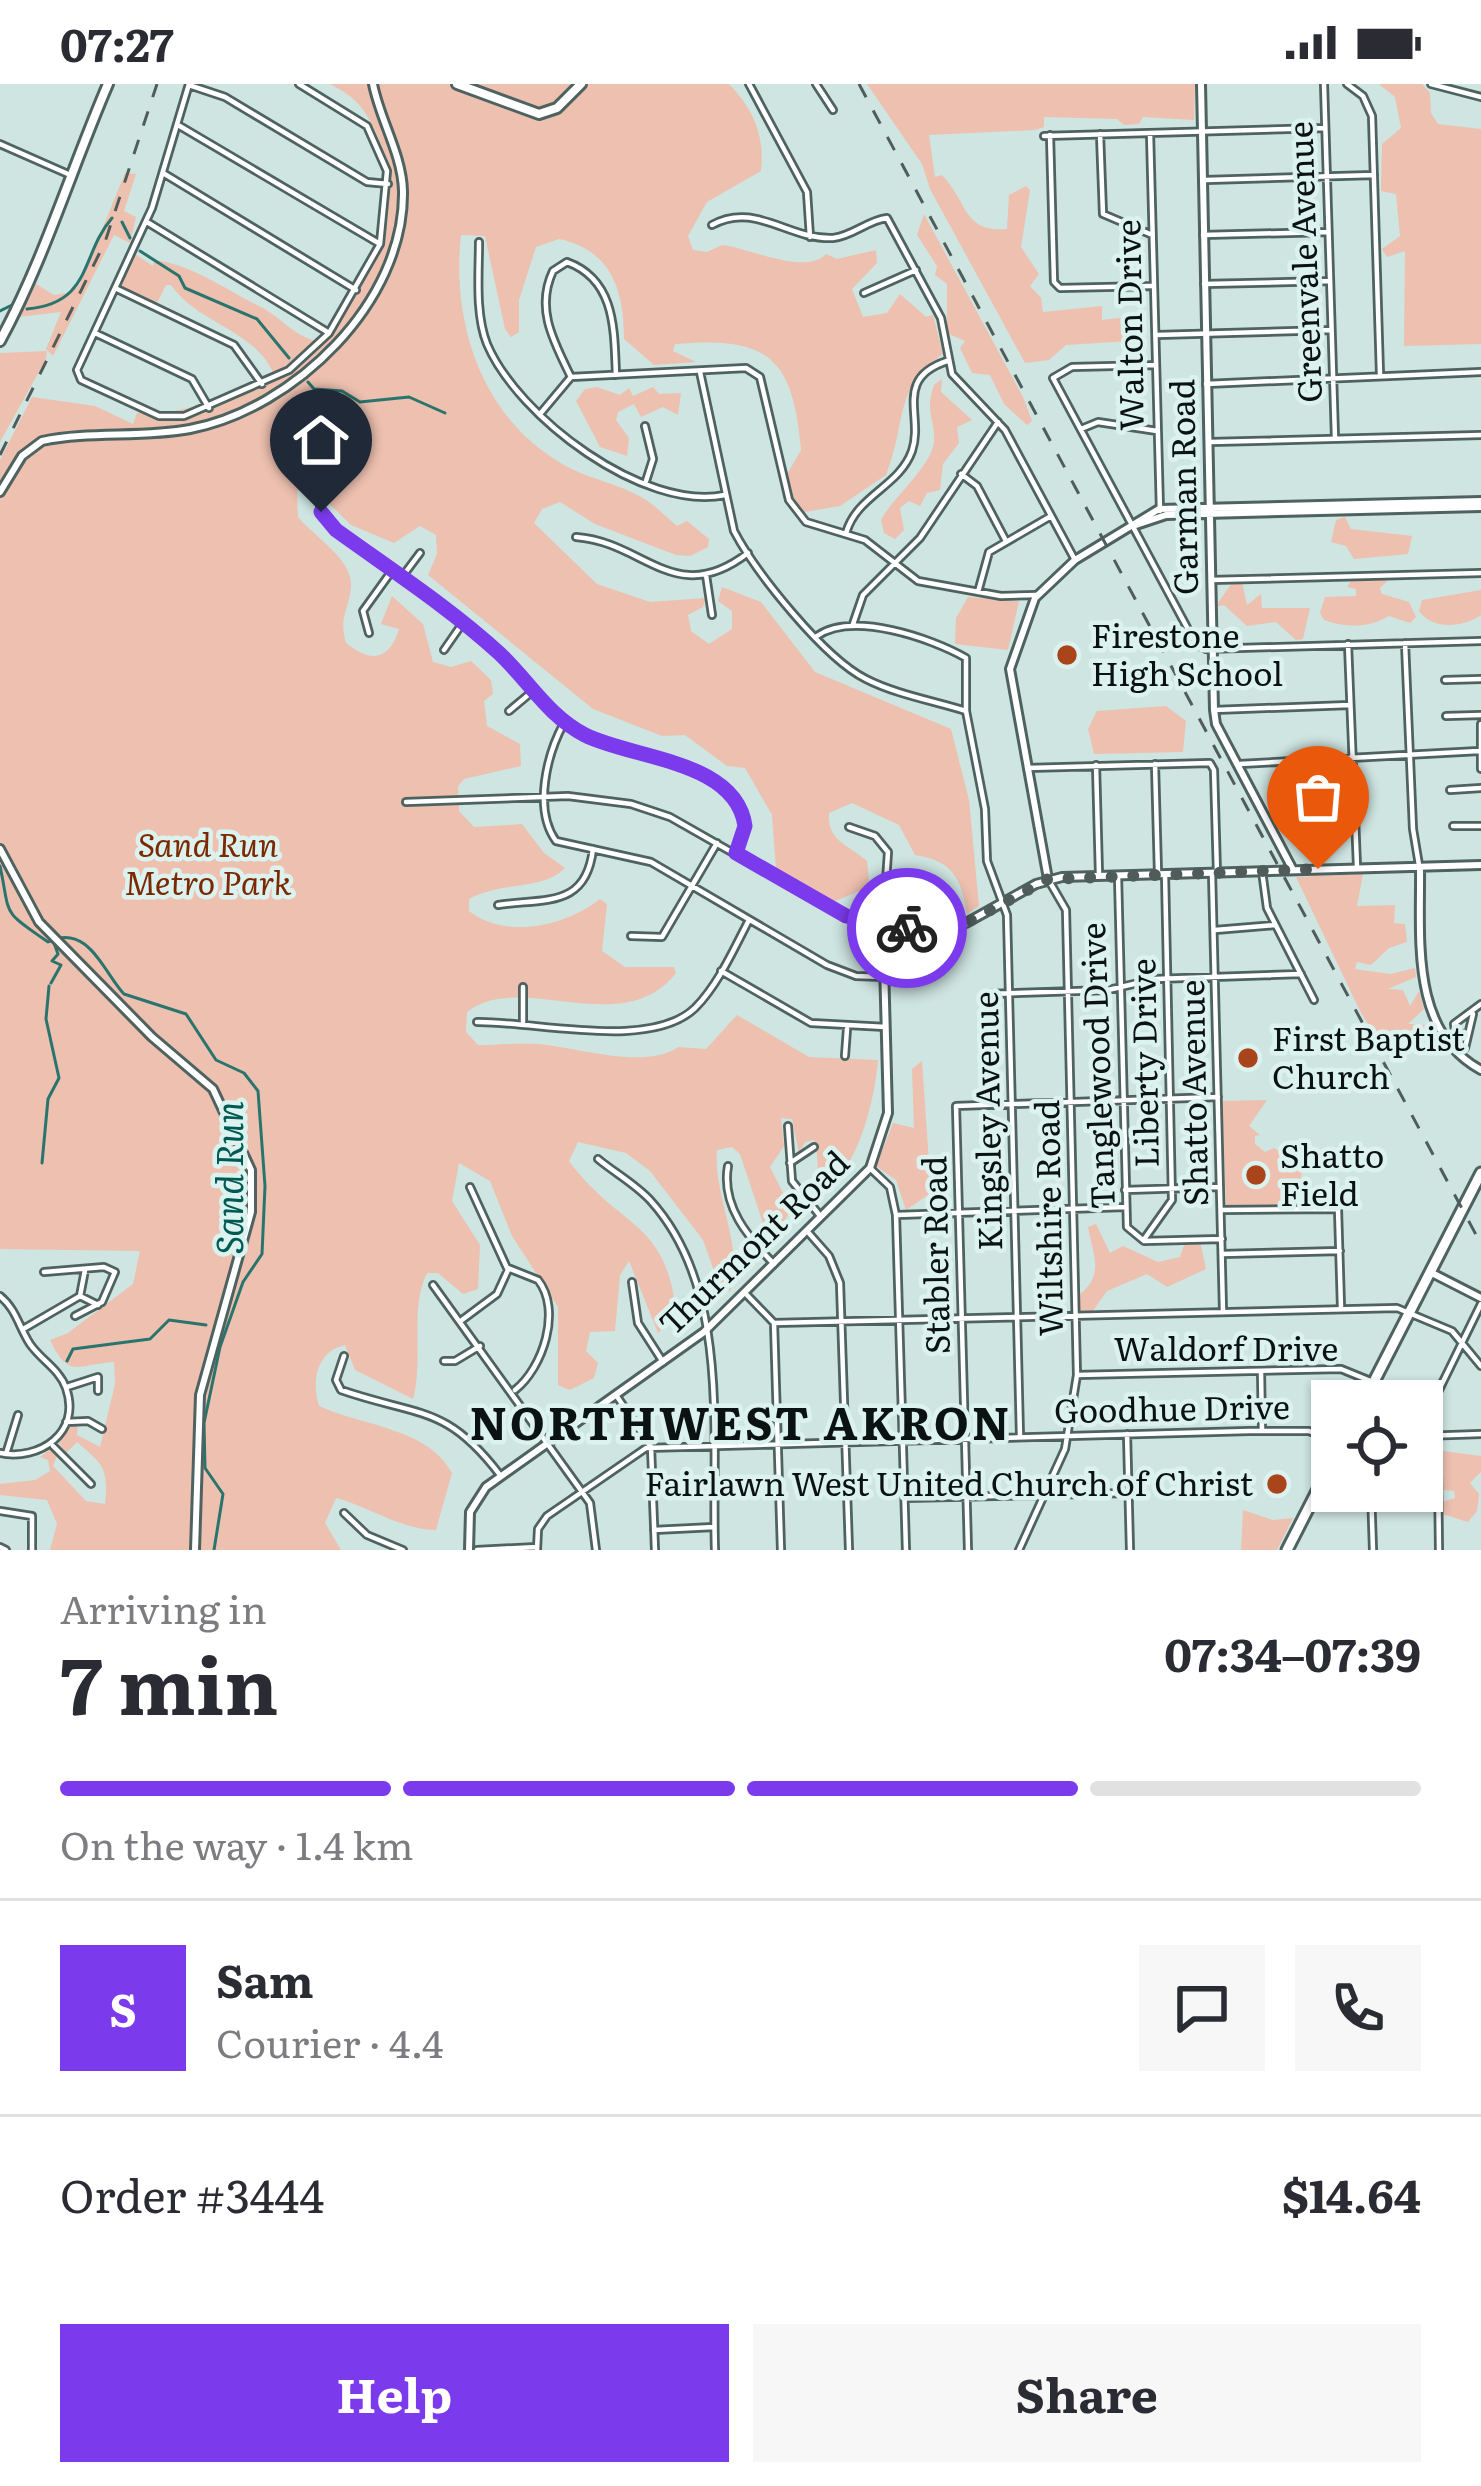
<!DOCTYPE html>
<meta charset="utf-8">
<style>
:root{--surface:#fff;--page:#f7f7f7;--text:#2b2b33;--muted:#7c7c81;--line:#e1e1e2;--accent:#7c3aed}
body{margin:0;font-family:Literata,serif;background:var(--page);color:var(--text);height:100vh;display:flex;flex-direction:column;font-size:45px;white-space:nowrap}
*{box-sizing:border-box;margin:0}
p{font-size:39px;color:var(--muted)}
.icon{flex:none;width:66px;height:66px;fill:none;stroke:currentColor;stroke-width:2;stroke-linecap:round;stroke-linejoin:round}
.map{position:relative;height:1466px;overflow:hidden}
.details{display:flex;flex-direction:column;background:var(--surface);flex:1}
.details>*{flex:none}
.controls{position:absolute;left:1311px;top:1296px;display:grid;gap:24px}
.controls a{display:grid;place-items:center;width:132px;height:132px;border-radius:0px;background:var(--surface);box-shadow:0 3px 9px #0004;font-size:60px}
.pin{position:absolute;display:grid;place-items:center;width:102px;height:102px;color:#fff;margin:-123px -51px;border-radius:50% 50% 50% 0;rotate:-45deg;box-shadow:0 0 12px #0007}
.pin .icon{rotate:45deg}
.courier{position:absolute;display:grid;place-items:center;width:120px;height:120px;margin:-60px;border:9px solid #7c3aed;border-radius:50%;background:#fff;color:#222;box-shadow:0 3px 15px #0007}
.overview em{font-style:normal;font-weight:700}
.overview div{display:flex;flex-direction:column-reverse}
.overview{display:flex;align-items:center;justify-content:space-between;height:204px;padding:0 60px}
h1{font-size:78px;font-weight:700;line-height:90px}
.bar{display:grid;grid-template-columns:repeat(4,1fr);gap:18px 12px;align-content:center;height:144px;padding:0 60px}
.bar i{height:15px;border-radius:9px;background:var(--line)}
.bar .active{background:var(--accent)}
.bar p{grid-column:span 4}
.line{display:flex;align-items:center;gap:30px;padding:0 60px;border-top:3px solid var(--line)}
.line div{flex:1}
.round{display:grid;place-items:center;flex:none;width:126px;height:126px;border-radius:0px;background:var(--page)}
.button{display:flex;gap:24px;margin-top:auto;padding:24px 60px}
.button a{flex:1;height:138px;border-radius:0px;background:var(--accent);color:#fff;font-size:48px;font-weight:700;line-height:138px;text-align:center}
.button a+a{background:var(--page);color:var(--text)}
.status{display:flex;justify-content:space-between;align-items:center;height:84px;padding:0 60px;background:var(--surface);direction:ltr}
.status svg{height:33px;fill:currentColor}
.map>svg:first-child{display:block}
</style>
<div class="status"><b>07:27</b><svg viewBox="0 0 49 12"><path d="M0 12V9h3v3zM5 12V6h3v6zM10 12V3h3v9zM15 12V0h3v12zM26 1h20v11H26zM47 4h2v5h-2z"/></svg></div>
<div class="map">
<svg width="1481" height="1466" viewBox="0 0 1481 1466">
<rect width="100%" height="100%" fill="#cee5e1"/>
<path fill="#edc0b0" d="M330 0H729C753 25 765 51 761 87L707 118 688 152 693 166 707 168 722 161C750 164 805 192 826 170L837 175 876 166 877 179 852 205 863 233 887 229 900 210 926 233 933 231 943 270C893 303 907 339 886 391L840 422 799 429 786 392 801 366C793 272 767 252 675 260L673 267 696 278 654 281 624 255C624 207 612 166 559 155L536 163 519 216V248L511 253 505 245 485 152 461 151C451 239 482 335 564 381 588 395 617 399 641 413 654 420 665 432 677 442L687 437 709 455 708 463 690 472 676 471 595 440 560 418 542 425 534 439 597 500 650 518 706 514 703 523 688 531 691 547 709 560 732 545V527L718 517 722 503 761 518 815 588 951 645 969 716 979 822 967 830C961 794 953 777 915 771L899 741 852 719 829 729C827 757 848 761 867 777L869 797 862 806 830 819 776 785 772 731 745 684 727 682 685 651 662 652 593 625 428 491 437 470 436 451 420 442 394 459 351 441 311 402 297 407 298 433C313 452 353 475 351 502 350 524 338 532 346 559 371 579 389 577 399 545L381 540 392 512 423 540 433 578 451 583 471 577 491 596 493 610 484 617 487 642 520 660 521 682 464 695 458 702 459 727 474 743 522 740 544 769 565 784C543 807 500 797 469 815V827C506 856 566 842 600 815L607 820 602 867 625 883H674L676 889C622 958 521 885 467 928L466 948 478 961C497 961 517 959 536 960 574 962 645 987 678 963L706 965 737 931 809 973 878 976C876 1008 858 1095 821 1102 815 1087 820 1073 814 1056L805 1058 799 1069 792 1035 781 1034 784 1062 770 1083 791 1125 781 1144 765 1145 740 1070 732 1063 717 1066C713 1112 745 1165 730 1207L722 1209 703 1156 650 1087 626 1069 578 1058 569 1077C620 1146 667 1135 676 1230L658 1249 629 1177 620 1191 615 1247 590 1248 586 1267 598 1279 594 1294 570 1306 558 1301V1223L512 1152 490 1097 459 1079 452 1117 480 1161 478 1205 463 1210 438 1189H427C409 1225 424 1275 413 1315L355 1286 345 1261C317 1267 311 1297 319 1322 362 1342 428 1344 452 1389L436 1446C399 1445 370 1423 336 1414L325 1439 341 1466H50L57 1440 47 1416 0 1411V1400L35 1396 50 1387 48 1376 40 1373 52 1364 58 1369 53 1382 86 1417 105 1420C109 1383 102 1380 77 1358L66 1369 59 1359 70 1340 78 1338 77 1351 100 1363 115 1300 114 1278C77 1280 69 1296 50 1256L68 1249 133 1200 140 1167 0 1165V376L32 313 95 322 133 340 137 329C199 331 219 310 273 288 254 246 197 239 171 201H166L155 223 115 204 132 168 153 182 154 176C191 180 226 206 259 222 285 235 294 255 324 258 366 192 409 133 377 53 367 26 356 13 330 0Z
M867 0H1195L1194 36 1143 33 1139 40 1124 41 1117 35 1044 33V43L1035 46 929 51 935 93 942 91C968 118 963 149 1007 145L1009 111 1026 102 1030 106 1021 163 1039 190 1030 202 1041 214 1043 228 1102 222V236L1127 233 1139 242 1129 257 1066 261 1049 276 1025 279 930 105 922 80Z
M1379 0H1422L1430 9 1431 29 1438 40 1481 45V260L1404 262 1405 167 1387 173 1382 165 1400 152 1396 110 1381 107 1382 60 1401 44 1395 13Z
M125 89 136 90 124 127 136 133 130 159 114 151 53 272 46 265 61 228 18 233 36 200 54 211 72 208 80 200Z
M924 130 1023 313 1032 337 1027 341 1004 320 990 291 972 289 960 264 965 257 947 249V200L935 191 937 182 917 151Z
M47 267 46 275 0 358V269Z
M942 295 941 308 972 336 957 343 959 359 943 380 940 406 927 409 920 422 909 417 900 424 904 446 895 455 884 449 881 436C893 413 931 383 934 358 936 337 924 329 934 301Z
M597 303 620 311 629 304 633 312 653 303 659 310 681 309 678 331 663 323 641 333 634 320 618 328 616 336 629 354 627 372 600 363 576 317 585 305Z
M1345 433 1351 445 1412 452 1408 470 1354 475 1346 462 1331 458 1336 436Z
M1389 495 1380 504 1382 510 1409 518 1416 533 1410 539 1389 532C1369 544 1347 544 1324 536L1320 529 1325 513 1356 512V505L1347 503 1352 496Z
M1242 498 1247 521 1261 510 1262 524H1310L1303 555 1296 556 1276 538 1247 542 1224 521 1215 523 1232 499Z
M1481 506V531C1462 544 1433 546 1419 527L1422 516Z
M968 513 1019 517 1008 566 955 560 956 534Z
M1166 622 1186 637 1183 668 1094 670 1088 645 1097 627Z
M1363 790 1357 822 1395 821 1394 839 1405 840 1407 858 1389 864 1371 881 1357 878 1355 885 1390 890 1415 884 1416 893 1388 905 1403 906 1410 922 1419 907 1424 925 1408 940 1427 941 1389 974 1360 927 1296 793Z
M922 977 929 1079 941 1102 906 1126 896 1096 876 1082 893 1039 914 1044 912 985Z
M1267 1016 1249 1042 1260 1051 1255 1052V1060L1265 1068 1274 1064 1301 1080 1302 1121 1226 1123 1222 1017Z
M1096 1140 1110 1169 1123 1162 1158 1178 1180 1173 1184 1161 1200 1157 1206 1185 1167 1203 1147 1190 1107 1207 1092 1228 1079 1230 1076 1213C1105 1193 1094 1174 1088 1143Z
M1443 1367 1481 1372V1388L1470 1399 1479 1410 1477 1427 1468 1438 1442 1430V1418L1455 1414 1454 1407 1443 1406Z
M1243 1426 1273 1436 1293 1434 1277 1466H1241Z"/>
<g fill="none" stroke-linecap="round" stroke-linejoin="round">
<path stroke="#2a746e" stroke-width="3" d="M122 138 130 154
M140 167 179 192 185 204 257 235 289 274
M27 225C93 219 80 171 112 134
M0 227 12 221
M308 298 314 305 342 307 360 318 409 313 445 329
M0 782C11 833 0 825 48 858 88 838 104 889 124 910L186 930 216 976 244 989 258 1007 265 1102 262 1170 243 1198 220 1263 204 1339 205 1384 223 1410 214 1466
M51 899 61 881 52 877 58 870 54 859
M42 1079 48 1015 59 994 46 935 49 902
M67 1277 73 1265 150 1255 169 1236 206 1241"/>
<defs>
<path id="minor" d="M189 0 152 124 77 286 81 296 159 332H184L289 286 329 249 380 160 387 87 367 42 299 0
M749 0 807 108 810 153
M816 0 833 26
M1324 0 1335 354
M1347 0 1363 12 1372 32 1380 290
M1431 0 1481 13
M189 1 225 13 367 98 388 100
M178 41 380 160
M1150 49 1160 427
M1100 50 1103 130 1150 150
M1050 51 1054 198 1060 204 1151 202
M1044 52 1325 44
M0 60 68 90
M25 71 68 90
M163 89 356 206
M1206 96 1374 91
M147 138 329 249
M712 141C755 117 788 156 833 154 853 152 868 136 887 134L941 234 952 290 1005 346 1075 476
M1203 151 1328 148
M479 158C479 189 475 230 487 260 518 333 644 428 725 411
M1204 200 1330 197
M115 204 234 261 262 300
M864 209 916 186
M95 249 192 295 209 324
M1157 251 1331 246
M1155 281 1072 283 1053 294 1196 560 1206 565 1481 557
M700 288 734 447C756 489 824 574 866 595 895 610 934 617 966 627
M571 293C554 258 535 225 553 187L567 178C616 196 614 246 616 291
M1206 300 1481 288
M540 330 571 293 746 284 760 293 789 416 806 438 865 456 918 497 1001 512 1037 511
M645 342 653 375 646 397
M1081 345 1098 338 1157 347
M1211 358 1481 351
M961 390 977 402 1006 457
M320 423 336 446C390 485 449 524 499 569 529 597 547 632 585 651 632 675 738 676 745 742L735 769
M846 449C857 411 899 403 912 367 924 332 893 295 947 277
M576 453C645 458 675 525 748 469
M706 491 712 531
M402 493 420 469
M1211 496 1481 489
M978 508 989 468 1051 432
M853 540 863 511 920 454 998 338
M369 549 363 527 391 488
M817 552C853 527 931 554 966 574V627L985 725 987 777 1007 831 1020 1352
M1405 559 1413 745 1419 781
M1348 560 1357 782
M444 566 462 540
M1445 596 1481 595
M1214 626 1350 621
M509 627 533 607
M1446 632 1481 631
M564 639C547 670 533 725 556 757L651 778 827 881 856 892 884 893
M1481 640V685
M1297 675 1300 701 1314 725 1354 730
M1155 680 1158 789
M1240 680 1479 667
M1096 681 1099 790
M1027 684 1210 679 1214 686 1217 789
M1450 706 1481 704
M406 718 568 712 631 720 670 733 837 828 883 842 888 768 875 752 849 743
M1453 742H1481
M1262 787 1267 824 1314 916
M1212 789 1223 1227
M1118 792 1127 1143 1144 1157 1222 1155
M498 821C546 814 586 824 593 765
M1215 846 1275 841
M631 852 662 853 717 759
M721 887 811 939 886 943
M523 903V938
M986 910 1108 906 1155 895 1301 890
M477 938C536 937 650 967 695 924 718 901 734 865 749 836
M1465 951 1455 947 1454 940 1481 920
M1465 964 1473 930
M845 972 847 945
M788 1042 792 1097 821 1133
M598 1075C615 1089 635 1100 650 1116 732 1206 711 1353 715 1466
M790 1079 814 1063
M728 1082C721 1122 748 1153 774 1180
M870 1084 890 1103 896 1131 906 1466
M1125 1106 1220 1103
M1221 1126 1338 1125 1341 1223
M897 1131 1125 1123
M807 1147 829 1172 840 1199 849 1466
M1145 1154 1172 1116 1165 790
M1222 1170 1340 1167
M508 1184 538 1196C562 1226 543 1284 515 1306
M44 1188 104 1183 115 1188 102 1218 75 1232
M632 1198 638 1239 663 1278
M433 1201 590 1419 596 1466
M745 1209 774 1239 1397 1224 1452 1247 1481 1282
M0 1212C16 1225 19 1243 30 1260 41 1276 60 1286 66 1304 82 1349 39 1377 0 1369
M80 1212 85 1186
M462 1236 497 1210 508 1186 470 1103
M774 1239 781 1466
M25 1244 80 1212 98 1221
M344 1272 336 1296 341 1306C419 1333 446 1320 500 1391
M444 1277H455L480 1262
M1261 1287 1262 1347
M1077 1291 1341 1285 1373 1298
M67 1303 98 1293V1307
M616 1311 651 1363 655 1466
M1398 1317V1315
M66 1338 88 1337 102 1345
M1127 1350 1130 1466
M1422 1352 1481 1350
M53 1362 91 1400
M6 1370 18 1331
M1371 1407 1373 1466
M906 1414 1128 1409
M0 1427 32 1432V1466
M344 1429 367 1451 403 1466
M654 1446 714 1443
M0 1463 6 1466
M477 1466 537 1463
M537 1466 538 1445 547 1432 646 1364 1249 1347H1309L1332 1356
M968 1466 956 1022 1218 1013
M1019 1466 1065 1365 1077 1291 1066 826 1048 795
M1439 1466 1437 1310 1481 1220"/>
<path id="tertiary" d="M1201 0 1214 626 1216 640 1293 786
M0 408 22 372 42 357C90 347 142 354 190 345 294 325 405 218 403 107 402 70 380 36 373 0
M1133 442 1166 431 1481 423
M0 765 39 838 152 953 213 1005 251 1086V1128L200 1311 195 1466
M1420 783C1421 853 1409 947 1481 986
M1048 795 1010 585 1035 514 1075 476 1159 425 1481 417
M1430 1188 1481 1214
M469 1466 470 1428 486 1403 704 1248 870 1084 888 1029 883 842 966 839 1036 800 1062 793 1481 781"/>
<path id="secondary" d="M457 0 539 30 557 24 581 0
M0 257C44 176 71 86 108 0"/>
<path id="primary" d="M1364 1317 1481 1089
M1287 1466 1332 1378"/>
</defs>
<use href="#minor" stroke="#4e6260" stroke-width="10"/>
<use href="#tertiary" stroke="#4e6260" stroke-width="12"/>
<use href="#secondary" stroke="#4e6260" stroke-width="14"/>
<use href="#primary" stroke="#4e6260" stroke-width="15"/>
<use href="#minor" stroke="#fff" stroke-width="4.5"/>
<use href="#tertiary" stroke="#fff" stroke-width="6"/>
<use href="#secondary" stroke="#fff" stroke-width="8"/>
<use href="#primary" stroke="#fff" stroke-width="9"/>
<path stroke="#4f5c5a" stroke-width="3" stroke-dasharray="15 15" stroke-linecap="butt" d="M859 0 1481 1160
M0 371 105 158 157 0"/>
</g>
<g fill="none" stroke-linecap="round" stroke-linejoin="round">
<path stroke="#4f5c5a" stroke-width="12" stroke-dasharray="0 21.6" d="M907 844 966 839 1048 795 1318 785"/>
<path stroke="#7c3aed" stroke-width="15" d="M321 428 336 446C390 485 450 524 499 569 529 597 547 631 585 651 633 675 736 676 745 742L736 769 846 832 907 844"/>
</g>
<g fill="#aa441b" stroke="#dbf2ef" stroke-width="4.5">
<circle cx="1067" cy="571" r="12"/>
<circle cx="1248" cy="974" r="12"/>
<circle cx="1256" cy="1091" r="12"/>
<circle cx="1277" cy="1400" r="12"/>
</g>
<g text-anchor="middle" stroke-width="9" stroke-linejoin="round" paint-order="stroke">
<g font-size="33" fill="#0b1312" stroke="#dbf2ef">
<text transform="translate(1305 178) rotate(-92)" y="12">Greenvale Avenue</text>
<text transform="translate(1130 241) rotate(-91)" y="12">Walton Drive</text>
<text transform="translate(1184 403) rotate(-91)" y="12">Garman Road</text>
<text transform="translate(1145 979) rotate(-91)" y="12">Liberty Drive</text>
<text transform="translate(1098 982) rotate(-92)" y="12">Tanglewood Drive</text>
<text transform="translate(1194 1009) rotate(-91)" y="12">Shatto Avenue</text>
<text transform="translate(988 1037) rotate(-91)" y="12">Kingsley Avenue</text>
<text transform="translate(1049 1134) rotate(-91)" y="12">Wiltshire Road</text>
<text transform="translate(754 1159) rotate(-44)" y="12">Thurmont Road</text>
<text transform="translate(936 1171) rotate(-91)" y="12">Stabler Road</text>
<text x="1226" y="1277">Waldorf Drive</text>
<text transform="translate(1172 1325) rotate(-1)" y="12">Goodhue Drive</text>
</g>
<g font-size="33" fill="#0b1312" stroke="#dbf2ef" text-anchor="start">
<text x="1091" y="564">Firestone<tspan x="1091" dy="38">High School</tspan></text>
<text x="1272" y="967">First Baptist<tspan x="1272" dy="38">Church</tspan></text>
<text x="1280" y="1084">Shatto<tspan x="1280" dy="38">Field</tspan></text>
<text x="1253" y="1412" text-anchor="end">Fairlawn West United Church of Christ</text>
</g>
<g font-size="33" font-style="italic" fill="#7c2902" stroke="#dbf2ef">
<text x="208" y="773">Sand Run<tspan x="208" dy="38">Metro Park</tspan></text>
</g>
<g font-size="36" font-style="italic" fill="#005a54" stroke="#dbf2ef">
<text transform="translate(230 1094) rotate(-90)" y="13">Sand Run</text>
</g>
<g font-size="45" font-weight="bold" letter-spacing="3" fill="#0b1312" stroke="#dbf2ef">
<text x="741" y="1356">NORTHWEST AKRON</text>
</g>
</g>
</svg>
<div class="controls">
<a><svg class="icon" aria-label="locate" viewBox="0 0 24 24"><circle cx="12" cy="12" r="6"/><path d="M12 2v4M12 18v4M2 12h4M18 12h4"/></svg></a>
</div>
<div class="pin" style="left:1318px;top:785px;background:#ea580c"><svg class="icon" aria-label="bag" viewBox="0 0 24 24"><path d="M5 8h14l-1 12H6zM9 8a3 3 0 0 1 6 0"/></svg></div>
<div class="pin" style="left:321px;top:428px;background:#1f2937"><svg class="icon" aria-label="home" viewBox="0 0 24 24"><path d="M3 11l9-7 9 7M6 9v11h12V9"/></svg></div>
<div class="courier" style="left:907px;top:844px"><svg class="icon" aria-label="bike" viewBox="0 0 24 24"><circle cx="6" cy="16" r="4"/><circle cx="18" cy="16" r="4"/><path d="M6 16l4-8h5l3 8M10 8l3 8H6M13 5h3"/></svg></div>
</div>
<section class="details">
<div class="overview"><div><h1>7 min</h1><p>Arriving in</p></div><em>07:34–07:39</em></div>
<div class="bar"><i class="active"></i><i class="active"></i><i class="active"></i><i></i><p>On the way · 1.4 km</p></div>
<div class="line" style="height:216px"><b class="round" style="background:var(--accent);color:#fff">S</b><div><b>Sam</b><p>Courier · 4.4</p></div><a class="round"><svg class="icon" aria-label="chat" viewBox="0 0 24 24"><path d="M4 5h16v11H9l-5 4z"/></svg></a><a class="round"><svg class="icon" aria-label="phone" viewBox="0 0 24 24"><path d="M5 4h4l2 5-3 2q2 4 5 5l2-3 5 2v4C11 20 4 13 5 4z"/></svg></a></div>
<div class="line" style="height:156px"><div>Order #3444</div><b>$14.64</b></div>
<div class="button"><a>Help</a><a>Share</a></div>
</section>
